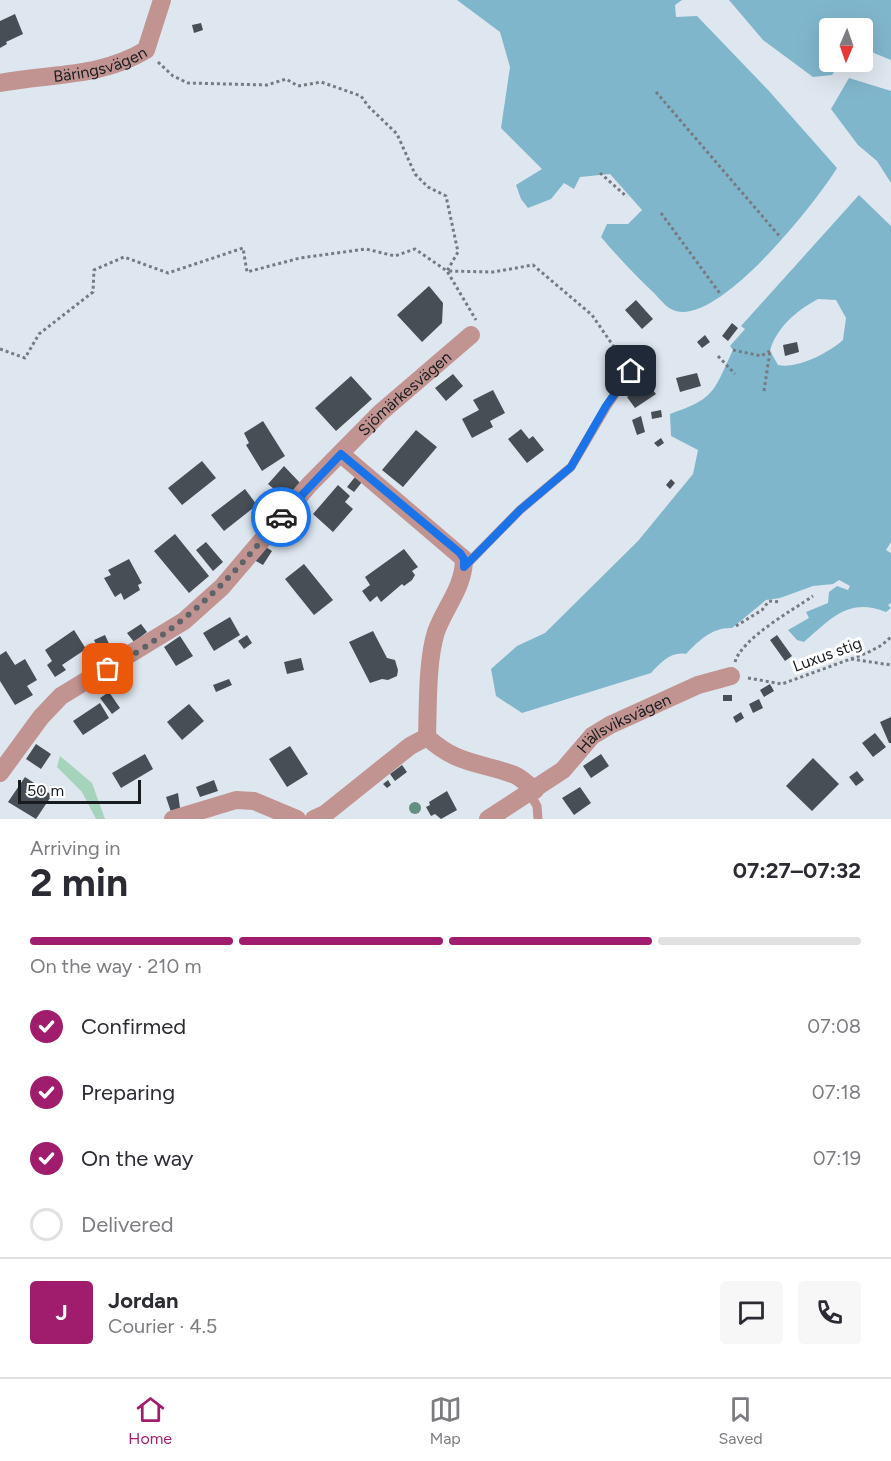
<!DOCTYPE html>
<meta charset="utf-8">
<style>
:root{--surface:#fff;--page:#f7f7f7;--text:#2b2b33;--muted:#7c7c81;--line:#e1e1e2;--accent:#a01c6c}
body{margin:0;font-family:Figtree,sans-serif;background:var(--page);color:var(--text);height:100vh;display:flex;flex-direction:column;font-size:22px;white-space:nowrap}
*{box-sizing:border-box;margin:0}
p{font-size:20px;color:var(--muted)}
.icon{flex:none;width:33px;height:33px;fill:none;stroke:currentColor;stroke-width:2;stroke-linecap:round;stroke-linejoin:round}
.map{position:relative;height:819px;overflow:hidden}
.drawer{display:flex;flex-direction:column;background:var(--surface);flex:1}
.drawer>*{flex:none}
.needle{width:39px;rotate:182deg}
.fabs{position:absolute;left:819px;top:18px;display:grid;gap:12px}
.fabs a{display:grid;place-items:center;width:54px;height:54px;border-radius:6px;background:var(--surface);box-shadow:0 6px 24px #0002;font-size:30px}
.scale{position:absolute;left:18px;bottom:15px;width:123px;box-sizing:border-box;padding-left:6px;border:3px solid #191c1f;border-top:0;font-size:16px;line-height:21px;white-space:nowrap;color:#191c1f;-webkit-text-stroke:4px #fff;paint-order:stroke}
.pin{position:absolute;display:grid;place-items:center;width:51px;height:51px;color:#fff;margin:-26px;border-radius:12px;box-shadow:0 3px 9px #0006}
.courier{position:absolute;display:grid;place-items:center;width:60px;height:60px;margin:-30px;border:4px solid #1a73e8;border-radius:50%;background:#fff;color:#222;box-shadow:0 2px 8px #0007}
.overview em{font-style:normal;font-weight:700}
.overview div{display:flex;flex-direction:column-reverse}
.overview{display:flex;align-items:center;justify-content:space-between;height:102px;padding:0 30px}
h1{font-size:39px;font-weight:700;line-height:45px}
.bar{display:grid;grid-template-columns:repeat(4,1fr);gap:9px 6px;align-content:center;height:72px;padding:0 30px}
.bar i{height:8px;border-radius:4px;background:var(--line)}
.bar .selected{background:var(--accent)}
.bar p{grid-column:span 4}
.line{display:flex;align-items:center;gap:15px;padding:0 30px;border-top:2px solid var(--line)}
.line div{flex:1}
.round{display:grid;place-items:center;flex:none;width:63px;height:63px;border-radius:6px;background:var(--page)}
ol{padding:0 30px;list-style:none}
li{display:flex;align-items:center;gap:18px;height:66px}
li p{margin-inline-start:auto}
li .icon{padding:6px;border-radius:50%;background:var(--accent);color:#fff;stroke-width:4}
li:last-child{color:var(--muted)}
li i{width:33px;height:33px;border:3px solid var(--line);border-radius:50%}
.dock{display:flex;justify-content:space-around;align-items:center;height:84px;border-top:2px solid var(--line);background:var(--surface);font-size:16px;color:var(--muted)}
.dock a{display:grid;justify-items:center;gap:3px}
.dock .selected{color:var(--accent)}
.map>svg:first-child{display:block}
</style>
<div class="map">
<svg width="891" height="819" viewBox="0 0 891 819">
<rect width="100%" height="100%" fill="#dee6ef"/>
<path fill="#a5d3bb" d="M60 756 92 783 105 819H96L82 792 57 767Z"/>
<path fill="#80b6cc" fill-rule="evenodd" d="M457 0H682L675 5 676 17 697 16 769 91 837 168C817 201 714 333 671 309 665 306 659 298 654 293 635 275 618 257 601 237L607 224H628L642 210 610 174 580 177 574 189 564 183 551 199 528 208 521 199 516 185 542 169 501 128 510 67 500 32Z
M729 0H891V60L869 51 863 53 862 28H830V62H841L832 75 813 77 763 40Z
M849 78 891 91V183L877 161 858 145 831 109Z
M859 195 891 226V542L886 550 891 553V603L888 605 891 608 886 612C848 597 831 619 804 642L797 640 788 630 809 618 806 612 828 603 829 592 837 586 848 590 850 586 839 580 833 584 813 586 780 598 766 600 732 628C713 627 699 640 686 654 671 651 660 663 651 673L522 713 496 696 491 669 517 646 545 633 638 541 693 474 698 450 671 436 670 414C716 398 713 392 733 350L730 346 745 329 741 326ZM818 299 836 300 846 318 843 340C828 353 798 369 778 365L770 351C776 328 797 310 818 299Z"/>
<path fill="#474e55" d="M15 14 23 34 6 42 7 44 0 48V21Z
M201 23 203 30 194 33 192 25Z
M429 286 443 303 442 323 422 342 397 315Z
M636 300 653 319 642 329 625 310Z
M732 323 738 328 728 341 722 336Z
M705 335 710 342 702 348 697 342Z
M797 342 799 352 785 356 783 345Z
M697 373 701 386 680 392 676 378Z
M453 374 463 386 446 401 435 388Z
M351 376 372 399 336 431 315 408Z
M648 383 656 394 635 408 627 397Z
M493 390 505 413 490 421 493 427 472 438 462 419 479 410 473 400Z
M661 410 662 417 652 419 651 412Z
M641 416 645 432 637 435 632 420Z
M263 421 285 456 262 471 246 445 249 443 244 433Z
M521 429 529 439 533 436 544 450 527 463 508 439Z
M416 430 437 447 403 487 382 470Z
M661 438 664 443 658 447 654 443Z
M202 461 216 478 182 505 168 488Z
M284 466 301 484 287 500 268 484Z
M355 477 362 482 354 492 347 487Z
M671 479 675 483 670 489 666 485Z
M338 485 350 496 345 502 353 509 333 532 313 514Z
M245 489 257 505 224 531 211 515Z
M175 534 209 576 189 593 154 551Z
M206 542 223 562 213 571 196 550Z
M263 545 272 551 263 565 254 560Z
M404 549 418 567 412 571 415 575 412 580 404 586 402 584 381 602 377 596 370 602 362 591 370 585 365 577Z
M129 559 142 583 138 585 140 590 124 600 121 593 115 597 104 578 111 575 108 570Z
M304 564 333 600 314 615 285 579Z
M230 617 240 635 214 651 203 633Z
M141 624 147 632 134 642 127 633Z
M74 630 86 649 62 665 66 670 55 677 47 665 52 661 45 650Z
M373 631 387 658 395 660 398 670 397 676 388 680 382 679 370 683 349 642Z
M105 635 111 648 100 653 94 640Z
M247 635 252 643 244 649 238 641Z
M777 635 792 656 785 661 770 640Z
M180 636 193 656 176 666 164 647Z
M6 651 15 665 25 659 37 680 27 686 33 695 15 705 0 681V655Z
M301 658 304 670 287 674 284 662Z
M229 679 232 685 216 692 213 685Z
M770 684 774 691 764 697 760 690Z
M109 692 120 708 112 714 100 698Z
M723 695H732V701H723Z
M759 699 763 708 753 713 749 704Z
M100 703 109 718 83 735 73 721Z
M189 704 204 721 182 740 167 722Z
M741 712 744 718 736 723 733 717Z
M891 717V743H889L880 722Z
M875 733 886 747 873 757 862 743Z
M36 744 51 754 41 769 26 759Z
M290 746 308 774 287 787 269 759Z
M145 754 153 769 121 788 112 773Z
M601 754 609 766 591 778 583 766Z
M813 758 839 784 812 811 786 786Z
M402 765 407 772 395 781 390 774Z
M857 771 864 780 856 786 849 777Z
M25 777 52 795 36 819 8 802Z
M214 780 218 791 200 797 196 787Z
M388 780 391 785 387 788 383 784Z
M580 787 591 803 574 815 562 798Z
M447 791 457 810 441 819 435 814 431 816 426 807 430 805 429 802Z
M178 793 180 808 171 812 166 797Z"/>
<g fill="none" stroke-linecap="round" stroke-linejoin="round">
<path stroke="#757b80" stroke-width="3" stroke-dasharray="3 3" stroke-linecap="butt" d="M158 62 173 76 188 83 267 85 286 79 298 86 321 82 361 96 368 106 397 134 415 174 428 187 446 196 458 252 447 271 493 272 533 265 592 315 625 363
M656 92 781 238
M600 173 627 197
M661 213 721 295
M0 349 25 358 39 334 93 292 94 270 124 257 168 273 243 248 247 272 300 258 366 249 395 256 415 249 447 271 476 320
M733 350 761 356 770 351
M718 356 735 374
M764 391 770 351
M736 626 762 610 769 601 780 602
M851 659 891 665
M735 662C742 638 793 610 813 596
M748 678 782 684 867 653 882 645 891 637"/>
<path stroke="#c29491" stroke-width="9" d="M464 567 520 510 571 467 607 406 631 371
M530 794 537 806 538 819"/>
<g stroke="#c29491" stroke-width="18">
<path id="s1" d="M0 83C52 73 99 78 146 50L162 0"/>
<path d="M341 454 464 559C464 587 445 607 436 632 427 660 428 707 427 737 456 764 478 762 512 774 520 776 528 785 535 790"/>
<path id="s2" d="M0 773 41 717 61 696 184 621 222 587 309 485 380 413 471 335"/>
<path d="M173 819 236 800 254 801 297 819"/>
<path d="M314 819 325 814 410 746 427 737"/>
<path id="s3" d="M488 819 563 770 592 736 610 725 698 685 731 676"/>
</g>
</g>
<circle fill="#648d84" cx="415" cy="808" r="6"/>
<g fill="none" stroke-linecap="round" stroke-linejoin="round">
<path stroke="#5e6368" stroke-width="6" stroke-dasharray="0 10.8" d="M108 669C183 628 228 583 281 517"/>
<path stroke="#1a73e8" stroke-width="8" d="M281 517 341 454 460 553 464 559V567L520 510 571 467 606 406 631 371"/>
</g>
<g text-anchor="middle" stroke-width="6" stroke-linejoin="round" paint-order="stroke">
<g font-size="16" fill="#191c1f" stroke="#fff">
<text dy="6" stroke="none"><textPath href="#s1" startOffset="102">Bäringsvägen</textPath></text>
<text dy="6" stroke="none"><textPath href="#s2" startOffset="560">Sjömärkesvägen</textPath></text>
<text transform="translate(827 654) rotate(-20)" y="6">Luxus stig</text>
<text dy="6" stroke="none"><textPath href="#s3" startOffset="168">Hällsviksvägen</textPath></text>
</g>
</g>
</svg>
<div class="fabs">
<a><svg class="needle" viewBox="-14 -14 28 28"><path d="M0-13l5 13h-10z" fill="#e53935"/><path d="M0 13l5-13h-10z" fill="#7c7c81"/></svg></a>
</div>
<div class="scale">50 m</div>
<div class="pin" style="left:108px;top:669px;background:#ea580c"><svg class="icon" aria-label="bag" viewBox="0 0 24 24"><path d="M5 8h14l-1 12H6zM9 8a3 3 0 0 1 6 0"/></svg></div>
<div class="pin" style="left:631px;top:371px;background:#1f2937"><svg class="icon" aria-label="home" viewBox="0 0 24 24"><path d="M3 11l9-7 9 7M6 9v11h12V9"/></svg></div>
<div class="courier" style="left:281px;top:517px"><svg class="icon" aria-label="car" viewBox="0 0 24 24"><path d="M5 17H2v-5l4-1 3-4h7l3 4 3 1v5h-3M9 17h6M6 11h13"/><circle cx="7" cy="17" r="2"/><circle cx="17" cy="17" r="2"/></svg></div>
</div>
<section class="drawer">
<div class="overview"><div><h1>2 min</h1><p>Arriving in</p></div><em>07:27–07:32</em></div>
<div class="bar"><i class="selected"></i><i class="selected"></i><i class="selected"></i><i></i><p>On the way · 210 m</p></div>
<ol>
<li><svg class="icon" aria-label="check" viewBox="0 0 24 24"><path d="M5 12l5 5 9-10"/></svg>Confirmed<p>07:08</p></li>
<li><svg class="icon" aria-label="check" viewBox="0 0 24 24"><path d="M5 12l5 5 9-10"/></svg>Preparing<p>07:18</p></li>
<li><svg class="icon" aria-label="check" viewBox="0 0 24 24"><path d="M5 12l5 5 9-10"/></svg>On the way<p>07:19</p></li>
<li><i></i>Delivered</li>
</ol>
<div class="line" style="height:108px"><b class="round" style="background:var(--accent);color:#fff">J</b><div><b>Jordan</b><p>Courier · 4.5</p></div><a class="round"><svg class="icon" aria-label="chat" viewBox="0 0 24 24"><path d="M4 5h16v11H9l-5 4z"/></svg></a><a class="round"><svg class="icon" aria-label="phone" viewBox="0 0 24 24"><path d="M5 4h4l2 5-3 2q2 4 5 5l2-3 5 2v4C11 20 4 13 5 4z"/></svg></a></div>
</section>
<nav class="dock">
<a class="selected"><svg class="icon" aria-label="home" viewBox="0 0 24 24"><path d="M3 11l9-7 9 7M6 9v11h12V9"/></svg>Home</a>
<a><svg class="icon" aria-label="map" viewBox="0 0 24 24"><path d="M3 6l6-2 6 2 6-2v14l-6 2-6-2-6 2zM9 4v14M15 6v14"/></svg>Map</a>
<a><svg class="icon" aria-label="saved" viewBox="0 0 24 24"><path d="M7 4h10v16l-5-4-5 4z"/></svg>Saved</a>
</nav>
